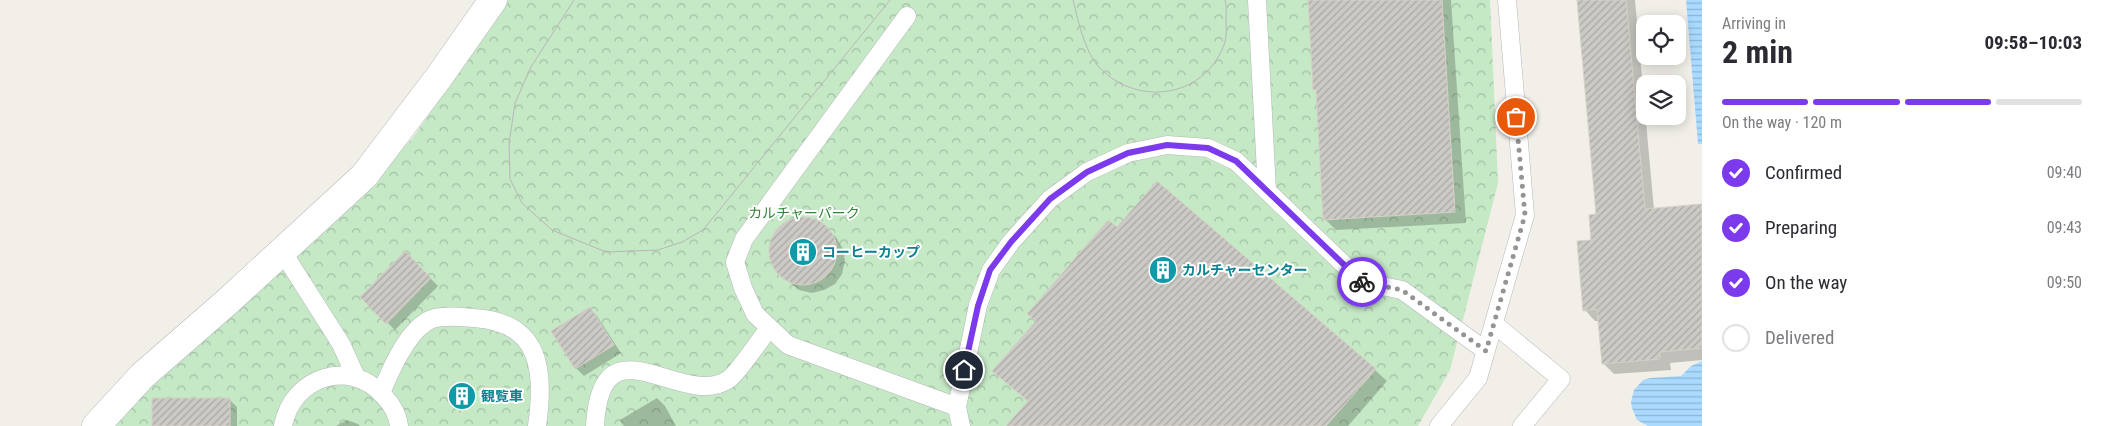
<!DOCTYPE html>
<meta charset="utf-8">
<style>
:root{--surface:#fff;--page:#f7f7f7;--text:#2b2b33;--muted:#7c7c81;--line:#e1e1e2;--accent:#7c3aed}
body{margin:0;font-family:"Roboto Condensed","Noto Sans JP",sans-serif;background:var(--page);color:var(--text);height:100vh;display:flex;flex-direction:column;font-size:19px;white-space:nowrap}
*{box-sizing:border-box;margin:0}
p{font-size:16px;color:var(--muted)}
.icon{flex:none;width:28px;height:28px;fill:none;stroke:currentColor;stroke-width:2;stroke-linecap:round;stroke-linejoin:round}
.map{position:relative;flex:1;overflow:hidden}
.details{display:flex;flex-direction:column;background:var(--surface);width:400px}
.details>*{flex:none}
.tools{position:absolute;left:1636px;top:15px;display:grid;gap:10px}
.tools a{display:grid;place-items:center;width:50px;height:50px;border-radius:10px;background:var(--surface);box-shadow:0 2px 12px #0003;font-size:25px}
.pin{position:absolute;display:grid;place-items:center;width:42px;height:42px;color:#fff;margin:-21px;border:2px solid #fff;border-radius:50%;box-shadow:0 1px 5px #0007}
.courier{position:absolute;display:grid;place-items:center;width:50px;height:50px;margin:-25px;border:4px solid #7c3aed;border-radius:50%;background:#fff;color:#222;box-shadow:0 1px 6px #0007}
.headline em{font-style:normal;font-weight:700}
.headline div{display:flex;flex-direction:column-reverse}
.headline{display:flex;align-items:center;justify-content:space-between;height:85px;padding:0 20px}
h1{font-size:32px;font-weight:700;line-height:38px}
.bar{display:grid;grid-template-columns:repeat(4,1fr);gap:8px 5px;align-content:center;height:60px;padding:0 20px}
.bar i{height:6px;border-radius:4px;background:var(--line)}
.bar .on{background:var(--accent)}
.bar p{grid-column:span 4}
ol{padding:0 20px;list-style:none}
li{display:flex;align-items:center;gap:15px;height:55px}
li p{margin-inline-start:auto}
li .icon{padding:5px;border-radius:50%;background:var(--accent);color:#fff;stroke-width:4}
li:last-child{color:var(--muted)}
li i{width:28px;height:28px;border:2px solid var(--line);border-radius:50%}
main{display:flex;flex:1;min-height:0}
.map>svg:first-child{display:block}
</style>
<main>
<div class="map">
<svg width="1702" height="426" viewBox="0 0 1702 426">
<defs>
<pattern id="park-crowns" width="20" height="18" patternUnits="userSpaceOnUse" patternTransform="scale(1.25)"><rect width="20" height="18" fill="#c5e8c5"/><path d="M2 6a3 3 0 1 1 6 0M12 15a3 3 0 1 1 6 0" fill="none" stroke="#a3c0a4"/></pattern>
<pattern id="water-rules" width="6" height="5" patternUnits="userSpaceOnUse" patternTransform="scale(1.25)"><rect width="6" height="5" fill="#aadaff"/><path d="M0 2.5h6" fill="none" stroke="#8eb4d2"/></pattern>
<pattern id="building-hatch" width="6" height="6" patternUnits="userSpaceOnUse" patternTransform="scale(1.25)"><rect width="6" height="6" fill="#cccac5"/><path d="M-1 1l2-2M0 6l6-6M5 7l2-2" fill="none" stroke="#a9a8a4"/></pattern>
</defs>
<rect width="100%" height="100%" fill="#f1efe8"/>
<path fill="url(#park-crowns)" d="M508 0H1490L1498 183 1450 370 1418 426H110L178 356 304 244 412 139Z"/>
<path fill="url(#water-rules)" d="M1686 0H1702V144H1698Z
M1702 361V426H1648L1637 420 1632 408 1631 402 1634 390 1643 380 1650 378 1681 376 1691 366Z"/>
<path fill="#0003" d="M1310 0H1451L1466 223 1336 230 1325 219 1318 92 1315 89Z
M1578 0H1635L1654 210 1702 206V360L1670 363 1671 370 1614 374 1603 363 1600 321H1595L1585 310 1597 215Z
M805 217 817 221 836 237 843 249 845 261 842 274 835 284 824 290 812 293 799 290 780 274 772 263 770 250 773 237 780 226 792 220Z
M1117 229 1375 370 1387 381 1348 426H1008L1029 402 1005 382Z
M405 253 438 286 395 330 361 297Z
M590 308 597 316 621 353 584 376 576 368 553 331Z
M657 398 665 406 676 426H624L620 420Z
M229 399 237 407V426H153Z
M347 420 358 424 360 426H336Z"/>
<path fill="url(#building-hatch)" stroke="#d6d1c6" d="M1308 0H1442L1455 212 1323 220 1316 90H1313Z
M1577 0H1626L1645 209 1702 204V348L1660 352V359L1602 364 1597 309 1583 311 1577 241 1591 240 1589 215 1596 214Z
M1157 181 1376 369 1326 426H1006L1028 401 992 371 1036 321 1027 314 1108 220 1117 227Z
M769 251a34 34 0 1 1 68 0a34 34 0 1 1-68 0Z
M405 251 431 278 386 324 360 297Z
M590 307 614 345 575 369 551 331Z
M152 398H230V426H152Z"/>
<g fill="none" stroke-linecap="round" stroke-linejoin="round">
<defs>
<path id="service" d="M1257 0 1267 191
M907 16 744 239 735 262 743 288 755 314 788 345 957 407
M282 251 341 344 356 377
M1494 324 1561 379 1522 426
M381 393C390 371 408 328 432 319 444 315 462 317 474 318 541 322 545 371 537 426
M283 426C292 377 349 358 383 395 391 403 398 415 399 426
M595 426C601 313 683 412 729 379 738 373 760 340 769 328
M961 426 957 407 978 305 991 270 1011 242 1050 199 1087 172 1128 153 1167 145 1208 148 1236 161 1362 282 1402 290 1486 351
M1439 426 1478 378 1525 215 1507 0"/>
<path id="minor" d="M96 426 142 376 227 302 364 176 439 77 493 0"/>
</defs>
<use href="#service" stroke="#b5b8bc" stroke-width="19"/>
<use href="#minor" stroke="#b5b8bc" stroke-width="29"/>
<use href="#service" stroke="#fff" stroke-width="18"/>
<use href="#minor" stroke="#fff" stroke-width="28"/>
<path stroke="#b6b7b8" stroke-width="1" d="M574 0 531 67 515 103 509 144 510 179 522 203 552 230 606 252 658 250 682 242 703 230 890 0
M1073 0C1079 23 1085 56 1104 72 1145 108 1208 94 1225 42 1227 35 1226 26 1226 19 1226 13 1227 6 1225 0"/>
</g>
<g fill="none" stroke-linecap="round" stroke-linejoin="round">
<path stroke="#929495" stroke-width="5" stroke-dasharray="0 9" d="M1362 282 1402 290 1486 351 1525 215 1516 117"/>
<path stroke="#7c3aed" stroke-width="6" d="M964 370 978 306 990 270 1011 242 1050 199 1087 172 1128 153 1167 145 1208 148 1236 161 1362 282"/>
</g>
<defs>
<symbol id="building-disc" viewBox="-11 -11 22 22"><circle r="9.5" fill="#0f9aa8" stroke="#fff"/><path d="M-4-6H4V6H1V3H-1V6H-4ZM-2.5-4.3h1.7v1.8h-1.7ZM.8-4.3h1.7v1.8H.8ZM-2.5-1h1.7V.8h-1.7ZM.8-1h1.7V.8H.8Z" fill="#fff"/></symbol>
</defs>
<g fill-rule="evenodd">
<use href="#building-disc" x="787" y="236" width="32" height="32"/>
<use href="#building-disc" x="1147" y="254" width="32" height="32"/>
<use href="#building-disc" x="446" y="380" width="32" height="32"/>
</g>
<g text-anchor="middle" stroke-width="4" stroke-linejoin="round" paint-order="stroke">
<g font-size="14" fill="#348238" stroke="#fff">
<text x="804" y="218">カルチャーパーク</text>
</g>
<g font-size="14" font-weight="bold" fill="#0d838f" stroke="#fff" text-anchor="start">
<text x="822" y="257">コーヒーカップ</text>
<text x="1182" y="275">カルチャーセンター</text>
<text x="481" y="401">観覧車</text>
</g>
</g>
</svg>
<div class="tools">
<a><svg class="icon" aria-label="locate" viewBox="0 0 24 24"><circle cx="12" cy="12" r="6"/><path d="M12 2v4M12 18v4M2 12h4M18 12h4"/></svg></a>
<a><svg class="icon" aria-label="layers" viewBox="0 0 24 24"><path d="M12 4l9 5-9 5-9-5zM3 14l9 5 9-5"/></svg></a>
</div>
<div class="pin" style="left:1516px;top:117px;background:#ea580c"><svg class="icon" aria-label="bag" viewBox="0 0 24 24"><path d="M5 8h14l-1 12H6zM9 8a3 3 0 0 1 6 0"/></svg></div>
<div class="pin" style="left:964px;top:370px;background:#1f2937"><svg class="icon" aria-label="home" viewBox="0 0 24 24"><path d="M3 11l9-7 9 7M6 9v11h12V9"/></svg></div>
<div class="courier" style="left:1362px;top:282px"><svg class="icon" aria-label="bike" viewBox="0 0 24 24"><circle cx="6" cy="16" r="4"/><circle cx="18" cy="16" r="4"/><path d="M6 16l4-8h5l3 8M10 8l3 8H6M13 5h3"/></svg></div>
</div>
<section class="details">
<div class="headline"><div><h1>2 min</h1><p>Arriving in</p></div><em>09:58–10:03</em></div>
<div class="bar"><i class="on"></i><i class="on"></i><i class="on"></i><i></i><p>On the way · 120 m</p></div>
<ol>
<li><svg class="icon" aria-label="check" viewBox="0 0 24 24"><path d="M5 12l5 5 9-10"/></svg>Confirmed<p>09:40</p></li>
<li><svg class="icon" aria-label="check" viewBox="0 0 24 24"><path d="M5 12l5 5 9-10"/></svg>Preparing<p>09:43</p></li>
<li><svg class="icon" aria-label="check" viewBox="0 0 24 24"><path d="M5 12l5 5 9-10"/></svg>On the way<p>09:50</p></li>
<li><i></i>Delivered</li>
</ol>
</section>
</main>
